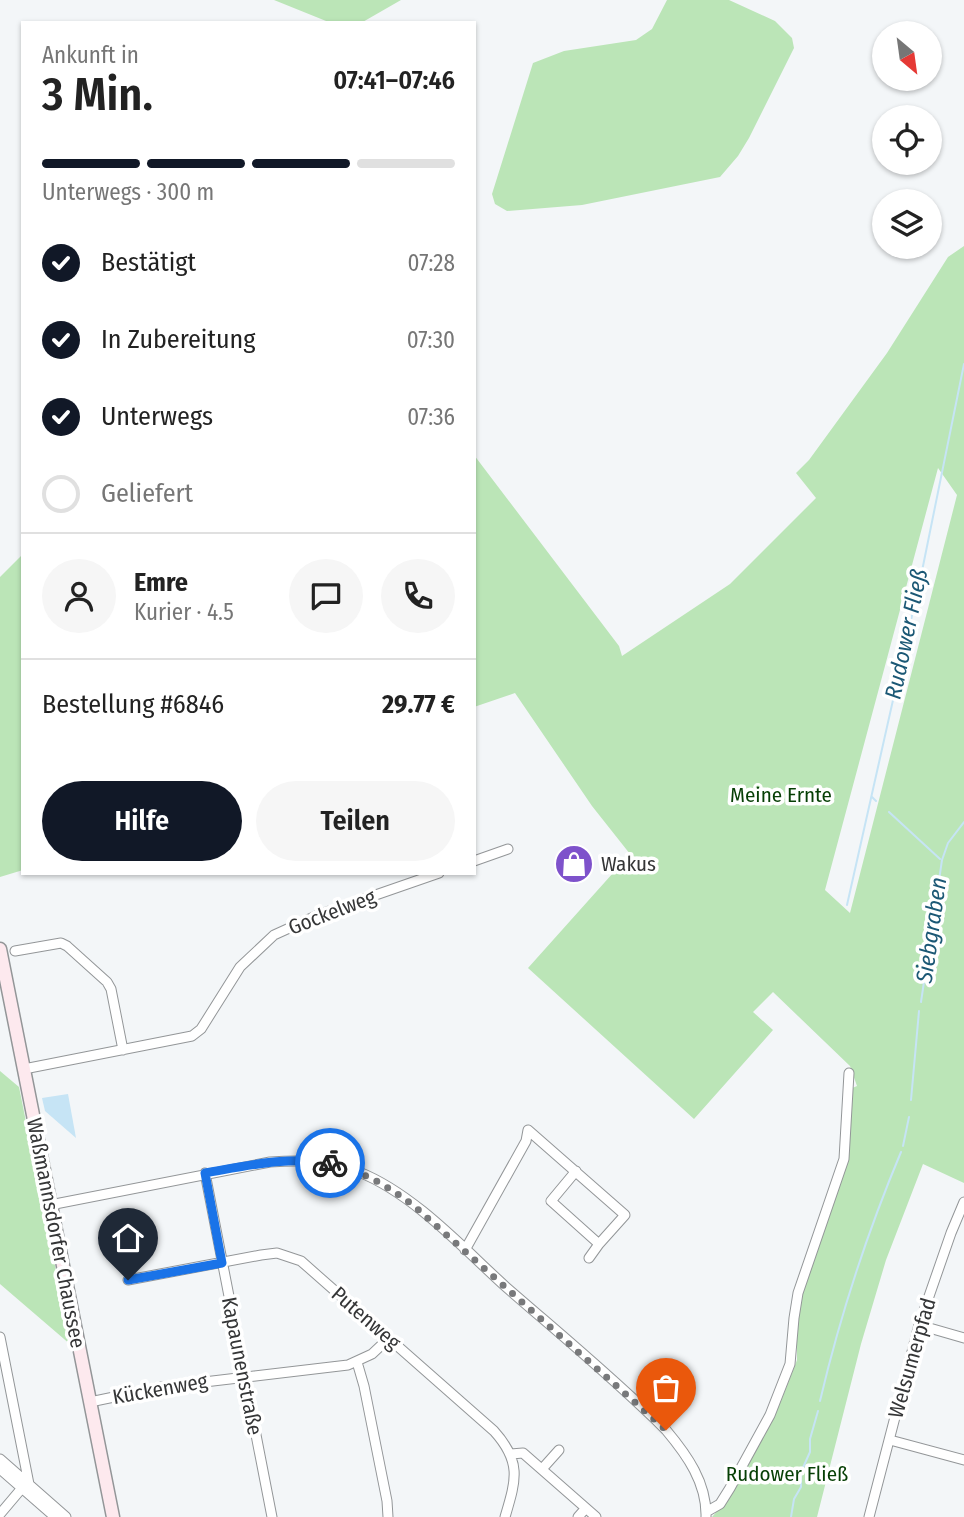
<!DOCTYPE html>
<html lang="de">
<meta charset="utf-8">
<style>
:root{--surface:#fff;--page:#f6f6f6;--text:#222;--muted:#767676;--line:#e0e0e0;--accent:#111827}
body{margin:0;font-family:"Fira Sans Condensed",sans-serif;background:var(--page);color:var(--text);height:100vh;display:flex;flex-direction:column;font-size:26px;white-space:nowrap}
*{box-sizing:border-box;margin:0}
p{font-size:23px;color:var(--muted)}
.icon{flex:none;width:38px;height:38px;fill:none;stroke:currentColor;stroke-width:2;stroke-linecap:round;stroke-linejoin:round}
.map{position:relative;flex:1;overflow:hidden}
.side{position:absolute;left:21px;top:21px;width:455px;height:854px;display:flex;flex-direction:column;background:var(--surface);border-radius:0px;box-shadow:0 2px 5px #0004}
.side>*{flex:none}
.needle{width:46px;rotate:151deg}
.buttons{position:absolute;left:872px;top:21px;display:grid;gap:14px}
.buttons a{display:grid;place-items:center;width:70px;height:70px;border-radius:50%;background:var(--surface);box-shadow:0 2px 5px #0004;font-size:35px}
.pin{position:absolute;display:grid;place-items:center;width:60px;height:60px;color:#fff;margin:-72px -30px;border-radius:50% 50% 50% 0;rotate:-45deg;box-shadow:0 0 7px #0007}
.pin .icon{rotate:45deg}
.courier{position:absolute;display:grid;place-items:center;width:70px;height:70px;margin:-35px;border:5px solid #1a73e8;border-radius:50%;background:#fff;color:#222;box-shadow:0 2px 9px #0007}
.overview em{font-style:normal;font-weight:600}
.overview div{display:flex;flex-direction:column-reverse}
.overview{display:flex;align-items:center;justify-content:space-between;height:119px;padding:0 21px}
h1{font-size:46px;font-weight:600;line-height:52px}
.bar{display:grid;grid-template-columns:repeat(4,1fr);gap:10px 7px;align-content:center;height:84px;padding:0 21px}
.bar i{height:9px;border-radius:5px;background:var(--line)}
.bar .current{background:var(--accent)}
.bar p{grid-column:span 4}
.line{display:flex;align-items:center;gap:18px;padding:0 21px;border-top:2px solid var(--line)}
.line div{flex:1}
.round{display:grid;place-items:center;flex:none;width:74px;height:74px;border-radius:37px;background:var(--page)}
ol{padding:0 21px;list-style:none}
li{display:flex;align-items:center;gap:21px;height:77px}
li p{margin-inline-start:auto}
li .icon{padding:7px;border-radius:50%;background:var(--accent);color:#fff;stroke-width:4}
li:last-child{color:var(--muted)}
li i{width:38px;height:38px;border:4px solid var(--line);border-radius:50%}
.cta{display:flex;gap:14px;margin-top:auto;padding:14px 21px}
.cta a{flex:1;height:80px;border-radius:42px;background:var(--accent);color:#fff;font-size:28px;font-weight:600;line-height:80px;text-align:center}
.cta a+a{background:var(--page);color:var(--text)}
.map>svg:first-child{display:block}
</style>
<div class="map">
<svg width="964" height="1517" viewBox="0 0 964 1517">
<rect width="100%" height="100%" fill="#f3f6f8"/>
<path fill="#bbe5b7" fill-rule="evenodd" d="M274 0H401L361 23H331Z
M667 0H729L775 21 792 38 794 48 749 138 738 156 720 177 582 205 507 211 495 204 492 194 533 63 564 51 636 40 652 29Z
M964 246V1183L923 1164 886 1260 861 1344 817 1517H712L730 1496 781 1401 797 1360V1306L849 1153 850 1089 857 1086 850 1066 773 992 753 1012 773 1030 694 1119 528 968 630 854 592 806 515 693 474 707V455L619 646 622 656 730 584 816 498 796 473 809 460 887 353 948 257ZM938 468 957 495 850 913 825 890Z
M23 554V870L0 877V577Z
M0 1071 19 1087 71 1345 0 1284Z"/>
<path fill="#c6e4f5" d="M68 1094 76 1138 45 1111 42 1098Z"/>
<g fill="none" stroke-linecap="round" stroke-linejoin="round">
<path stroke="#c6e4f5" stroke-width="2" d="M872 797 876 801
M889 812 940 859
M847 905 922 571 964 364
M921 1002 942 860 948 843 964 822
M911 1100 919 1011
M903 1146 909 1117
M820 1401C840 1316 867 1233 901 1152
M791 1517 794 1499 801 1487V1472L810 1452V1439L818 1411"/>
<defs>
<path id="street" d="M474 861 508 849
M15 951 61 943 67 946 107 982 111 989 123 1050
M24 1069 192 1036 201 1029 240 967 274 935 318 915 439 873
M205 1173 272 1517
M50 1205 270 1162C301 1160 330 1160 359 1172 414 1194 463 1248 506 1287 560 1334 616 1380 666 1430 687 1455 707 1483 706 1517
M465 1250 526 1141 528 1130 625 1215 599 1244 551 1201 576 1171
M589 1258 599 1244
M128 1280 261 1255 277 1253 301 1261 494 1431C522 1462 516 1480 505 1517
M919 1325 964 1338
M0 1337 29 1484
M357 1362 364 1386 387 1501 388 1517
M90 1402 162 1387 348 1365 372 1354 389 1338
M890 1440 964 1460
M511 1454 523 1453 596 1517
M0 1459 66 1517
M0 1469 55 1517
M542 1469 559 1450
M706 1512 720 1504 730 1488 770 1415 790 1364 794 1318 798 1293 844 1159 849 1073
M0 1514 22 1488
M578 1517 586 1508
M869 1517 919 1325 951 1233 964 1202"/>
<path id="secondary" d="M0 949 113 1517"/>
</defs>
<use href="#street" stroke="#939698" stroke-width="11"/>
<use href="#secondary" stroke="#939698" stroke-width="15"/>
<use href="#street" stroke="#fff" stroke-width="9"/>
<use href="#secondary" stroke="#fde9ee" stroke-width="12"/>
</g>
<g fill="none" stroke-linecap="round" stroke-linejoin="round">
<path stroke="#78797b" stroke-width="7" stroke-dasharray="0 12.6" d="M330 1163C362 1171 388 1186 414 1206L666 1430"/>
<path stroke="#1a73e8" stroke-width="9" d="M128 1280 222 1263 205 1173C246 1166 288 1156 330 1163"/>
</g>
<defs>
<symbol id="shop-disc" viewBox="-11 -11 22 22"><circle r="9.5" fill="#7e52cb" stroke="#fff"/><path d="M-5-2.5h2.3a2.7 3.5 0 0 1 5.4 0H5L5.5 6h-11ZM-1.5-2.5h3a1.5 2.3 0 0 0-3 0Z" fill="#fff"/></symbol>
</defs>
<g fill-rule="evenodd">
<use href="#shop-disc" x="552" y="842" width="44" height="44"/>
</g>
<g text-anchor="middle" stroke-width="7" stroke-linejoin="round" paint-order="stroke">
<g font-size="21" fill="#063f05" stroke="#fff">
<text x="781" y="802">Meine Ernte</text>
<text x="787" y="1481">Rudower Fließ</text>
</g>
<g font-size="21" fill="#353637" stroke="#fff" text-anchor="start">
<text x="601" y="871">Wakus</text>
</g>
<g font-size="21" fill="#353637" stroke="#fff">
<text transform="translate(332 912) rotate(-21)" y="7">Gockelweg</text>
<text transform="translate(56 1233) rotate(79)" y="7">Waßmannsdorfer Chaussee</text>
<text transform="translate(366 1318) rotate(41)" y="7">Putenweg</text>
<text transform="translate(912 1358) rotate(-74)" y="7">Welsumerpfad</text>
<text transform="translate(242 1366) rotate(79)" y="7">Kapaunenstraße</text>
<text transform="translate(160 1389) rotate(-10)" y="7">Kückenweg</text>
</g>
<g font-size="23" font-style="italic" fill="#1b5875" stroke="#fff">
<text transform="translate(906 634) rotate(-78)" y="8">Rudower Fließ</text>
<text transform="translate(931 930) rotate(-82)" y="8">Siebgraben</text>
</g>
</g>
</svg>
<div class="buttons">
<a><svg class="needle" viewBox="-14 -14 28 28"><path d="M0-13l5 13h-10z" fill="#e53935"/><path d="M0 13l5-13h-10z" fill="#767676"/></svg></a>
<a><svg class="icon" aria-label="locate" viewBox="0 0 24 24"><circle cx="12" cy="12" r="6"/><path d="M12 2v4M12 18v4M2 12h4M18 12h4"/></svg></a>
<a><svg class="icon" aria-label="layers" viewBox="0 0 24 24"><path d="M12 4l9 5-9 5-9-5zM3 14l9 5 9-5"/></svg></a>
</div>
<div class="pin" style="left:666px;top:1430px;background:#ea580c"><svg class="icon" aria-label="bag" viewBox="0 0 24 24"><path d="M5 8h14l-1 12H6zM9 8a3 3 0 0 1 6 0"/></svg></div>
<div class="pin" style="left:128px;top:1280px;background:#1f2937"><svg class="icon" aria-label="home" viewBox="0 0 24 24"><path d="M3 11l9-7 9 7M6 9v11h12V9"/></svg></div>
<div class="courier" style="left:330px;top:1163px"><svg class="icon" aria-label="bike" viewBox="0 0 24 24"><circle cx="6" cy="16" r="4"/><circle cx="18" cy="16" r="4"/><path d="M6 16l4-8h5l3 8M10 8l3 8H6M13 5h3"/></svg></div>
<section class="side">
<div class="overview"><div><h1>3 Min.</h1><p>Ankunft in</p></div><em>07:41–07:46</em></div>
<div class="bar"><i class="current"></i><i class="current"></i><i class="current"></i><i></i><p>Unterwegs · 300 m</p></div>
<ol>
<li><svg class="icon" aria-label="check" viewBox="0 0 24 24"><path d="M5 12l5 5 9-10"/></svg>Bestätigt<p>07:28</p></li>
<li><svg class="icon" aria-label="check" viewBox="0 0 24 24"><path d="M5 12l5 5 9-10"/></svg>In Zubereitung<p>07:30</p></li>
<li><svg class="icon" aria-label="check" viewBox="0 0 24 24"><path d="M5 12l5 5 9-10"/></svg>Unterwegs<p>07:36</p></li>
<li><i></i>Geliefert</li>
</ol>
<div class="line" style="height:126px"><a class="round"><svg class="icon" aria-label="person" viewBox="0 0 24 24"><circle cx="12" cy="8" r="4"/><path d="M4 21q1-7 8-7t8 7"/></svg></a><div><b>Emre</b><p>Kurier · 4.5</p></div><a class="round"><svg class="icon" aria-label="chat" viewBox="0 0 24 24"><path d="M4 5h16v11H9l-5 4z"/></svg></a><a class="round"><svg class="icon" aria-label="phone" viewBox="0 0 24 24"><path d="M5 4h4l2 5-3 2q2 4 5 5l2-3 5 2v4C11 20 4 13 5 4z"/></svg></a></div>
<div class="line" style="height:91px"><div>Bestellung #6846</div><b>29.77 €</b></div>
<div class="cta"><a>Hilfe</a><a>Teilen</a></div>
</section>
</div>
